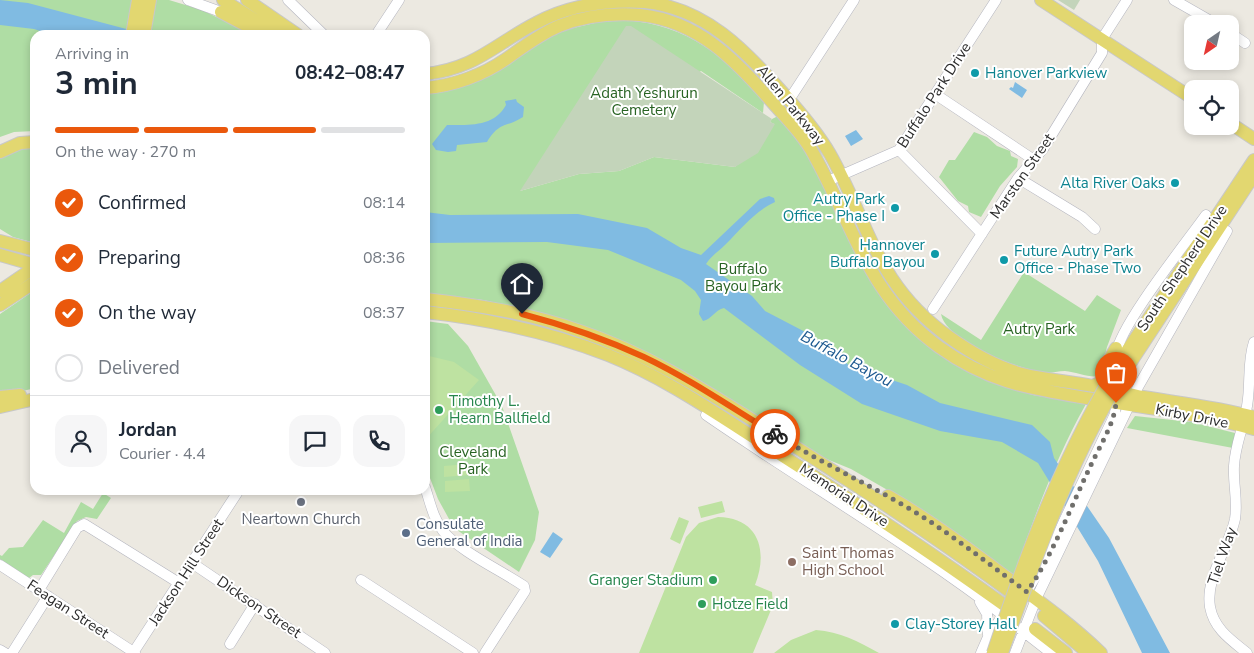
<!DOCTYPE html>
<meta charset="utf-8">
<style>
:root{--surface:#fff;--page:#f6f6f7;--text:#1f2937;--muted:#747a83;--line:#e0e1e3;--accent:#ea580c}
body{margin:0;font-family:"Nunito Sans",sans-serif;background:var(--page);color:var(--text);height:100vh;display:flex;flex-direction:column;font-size:19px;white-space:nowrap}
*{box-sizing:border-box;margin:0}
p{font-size:16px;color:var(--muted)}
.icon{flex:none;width:28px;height:28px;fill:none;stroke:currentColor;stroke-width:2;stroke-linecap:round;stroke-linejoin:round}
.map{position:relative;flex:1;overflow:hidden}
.details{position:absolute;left:30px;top:30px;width:400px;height:465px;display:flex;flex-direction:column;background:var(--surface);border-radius:15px;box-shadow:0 2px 8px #0003}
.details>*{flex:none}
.needle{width:32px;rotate:214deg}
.fabs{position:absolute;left:1184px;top:15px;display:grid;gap:10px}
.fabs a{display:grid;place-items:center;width:55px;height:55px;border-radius:10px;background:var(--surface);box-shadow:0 2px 8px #0003;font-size:25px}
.pin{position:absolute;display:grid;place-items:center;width:42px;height:42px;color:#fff;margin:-51px -21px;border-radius:50% 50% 50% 0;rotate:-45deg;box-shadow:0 0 5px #0007}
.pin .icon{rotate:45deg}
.courier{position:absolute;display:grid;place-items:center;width:50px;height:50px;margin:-25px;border:4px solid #ea580c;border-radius:50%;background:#fff;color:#222;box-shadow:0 1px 6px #0007}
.overview em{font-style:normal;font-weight:700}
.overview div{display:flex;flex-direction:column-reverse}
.overview{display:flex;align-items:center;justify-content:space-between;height:85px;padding:0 25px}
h1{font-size:32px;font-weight:700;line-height:38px}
.bar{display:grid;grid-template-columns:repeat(4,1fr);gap:8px 5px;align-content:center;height:60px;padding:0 25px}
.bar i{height:6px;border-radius:4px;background:var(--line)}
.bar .on{background:var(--accent)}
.bar p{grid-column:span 4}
.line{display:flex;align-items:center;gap:12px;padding:0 25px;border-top:1px solid var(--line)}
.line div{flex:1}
.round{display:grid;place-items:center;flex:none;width:52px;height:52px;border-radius:15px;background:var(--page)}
ol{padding:0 25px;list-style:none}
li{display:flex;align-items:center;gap:15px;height:55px}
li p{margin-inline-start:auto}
li .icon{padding:5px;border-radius:50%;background:var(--accent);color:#fff;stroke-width:4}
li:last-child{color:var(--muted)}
li i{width:28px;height:28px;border:2px solid var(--line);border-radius:50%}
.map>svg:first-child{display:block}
</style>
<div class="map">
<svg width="1254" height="653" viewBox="0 0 1254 653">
<rect width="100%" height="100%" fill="#ece9e1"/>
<path fill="#afdda4" d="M0 0H169L202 10 253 35H35V131L14 132 0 137Z
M626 20C690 26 723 55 764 102L763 113 701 71 520 191 579 174 619 171 654 157 735 167 774 124 770 122 772 119 778 116 798 140 819 176 853 250 886 303 994 383 1033 395 1086 404C1055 459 1034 518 1013 577L917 507 851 469 807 451 696 379 524 309 483 300 425 293V93L560 31 599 22Z
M974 132 987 137 997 146 1010 151 1011 156 1018 159 1017 167 1000 186 981 217 969 212 968 206 958 201 939 177 949 160H955Z
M35 146V243L13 237 0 229V156L4 152Z
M1024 272 1085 311 1097 295 1121 310 1107 347 1100 376C1089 378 1076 372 1065 371 1059 371 1052 373 1046 373 1020 370 946 342 941 314L981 340Z
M35 290V388L11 394H0V314Z
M425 321 448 324 468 346 502 406 539 512 535 540 519 572 454 528 438 499 425 465Z
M1135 416 1191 422 1235 433 1233 448 1127 428Z
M103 493 111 498 97 519 86 517 77 521 41 575H33L29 578 0 559V555L2 556 9 548 23 547 43 520 64 533 81 502 93 509Z"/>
<path fill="#c3d4ba" d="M1058 0H1080L1074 10Z
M626 26H631L772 119 770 122 775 124 758 153 735 167 654 157 619 171 579 174 520 191Z"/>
<path fill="#bee2a1" d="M425 355 454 362 479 380 425 440Z
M468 464 469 475 444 477V466Z
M469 479 470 491 445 492V481Z
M722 501 725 512 701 518 698 507Z
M679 517 689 521 680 544 670 539Z
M718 517C760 518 768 552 755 585L772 592 773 605 753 653H639L686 537 699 523Z
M816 630C840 632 858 641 879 653H774L791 640Z"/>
<path fill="#80bbe2" d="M0 0 28 3 149 35H53L34 29 0 25Z
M1015 82 1027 90 1022 98 1009 89 1011 87 1013 88Z
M516 99 517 102 524 107 523 117C506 128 500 121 487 142L457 145 456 151 448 152 436 150 432 144 447 125C469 125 494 127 506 105L505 101Z
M856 130 863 139 851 146 845 136Z
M769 196 774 198 775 202C754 212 742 228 726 244 719 251 712 255 706 264L752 296 765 311 811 335 850 366 907 385 940 403 1032 425 1050 442 1054 458 1109 538 1170 653H1142L1098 561 1038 463 1002 442 940 431 862 404 800 365 724 308C715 310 712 319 703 321L699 314 701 300 695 291 681 280 608 250 547 242 425 243V212L450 215 578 214 647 228 681 248 701 255 760 199Z
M553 532 563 539 550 558 540 552Z"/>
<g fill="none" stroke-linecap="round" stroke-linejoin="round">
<defs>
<path id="minor" d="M188 0 221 12
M288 0 324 35
M1174 0 1216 24
M1230 33 1245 43
M376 35 399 0
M935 94 1034 160
M789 100 854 0
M899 150 982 234
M1018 178 1082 217 1095 229
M828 181 899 150 996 0
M933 309 1018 178 1043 149 1102 53V39L1127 0
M1116 354C1120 325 1186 243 1206 215
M706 415C806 484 912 545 1008 619
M425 487C430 502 433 518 443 531 459 551 502 571 524 586L525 591 485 653
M192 563 325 653
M0 565 135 653
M361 580 473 653
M39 590 77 528 84 524 179 583
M1027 591 1044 563 1115 414 1116 396
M980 602 987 614 988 635
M1019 628 1051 653
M230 644 255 604
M0 650 5 653
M12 653 48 596
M133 653 239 490
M981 653 988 637 1003 615
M1015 653 1036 599 1138 387 1227 231
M1247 653C1231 640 1214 629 1210 607 1205 577 1229 548 1235 519 1238 501 1233 484 1234 466 1235 445 1244 426 1247 406 1251 384 1247 362 1254 342"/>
<path id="major" d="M223 0 279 35
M247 0 298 35
M1041 0 1192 98
M221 12 264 35
M132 35 138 0
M144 35 150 0
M425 74C475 69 495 44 536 23 569 5 607 0 645 2 705 8 745 50 783 93 800 112 817 132 830 154 870 225 875 284 949 337 970 352 996 367 1022 374 1045 380 1069 381 1093 386 1110 388 1126 394 1143 397 1180 403 1218 407 1254 417
M425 88C453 86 483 75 506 59 523 47 540 34 559 26 584 16 613 13 640 15 699 21 736 61 773 103 788 120 804 136 814 155 854 227 868 296 939 347 992 385 1035 389 1098 400 1150 408 1203 415 1254 429
M1230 123 1254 139
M0 152 20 143 35 142
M0 241 35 250
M0 255 35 265
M0 291 35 267
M425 299C478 305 529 313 580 331 649 354 709 393 770 431 852 482 932 534 1009 591
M0 305 35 282
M425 312C488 319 549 332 608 355 668 379 721 417 775 451 853 501 929 551 1004 605
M1123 357 1254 160
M1133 359 1254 175
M1095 385 1102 382 1109 360 1116 348
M0 397 20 395
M0 407 35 399
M888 496C928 519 965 546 1002 574 1036 599 1070 623 1101 653
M1044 616 1088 653
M1035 629 1066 653"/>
</defs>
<use href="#minor" stroke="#b4b5bf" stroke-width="11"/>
<use href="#major" stroke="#c8c8c8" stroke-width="14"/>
<use href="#minor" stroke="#fff" stroke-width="10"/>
<use href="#major" stroke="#e2d770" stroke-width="12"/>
<defs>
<path id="major-bridge" d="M993 653C1027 550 1065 450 1123 357
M1002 653C1038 551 1074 449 1133 359"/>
</defs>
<use href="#major-bridge" stroke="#c8c8c8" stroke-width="14" stroke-linecap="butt"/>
<use href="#major-bridge" stroke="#e2d770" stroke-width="12"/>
</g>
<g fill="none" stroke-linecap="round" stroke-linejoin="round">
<path stroke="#706f6c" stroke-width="5" stroke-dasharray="0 9" d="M775 434C821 463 869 484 915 512 954 536 990 565 1027 592 1053 554 1070 509 1090 467 1099 447 1114 425 1116 403"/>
<path stroke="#ea580c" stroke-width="6" d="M522 314C564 325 605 339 644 357 690 379 732 408 775 434"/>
</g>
<g fill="#0f9aa8" stroke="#fff" stroke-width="2">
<circle cx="975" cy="73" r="5"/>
<circle cx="1175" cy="183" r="5"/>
<circle cx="895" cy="208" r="5"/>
<circle cx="935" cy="254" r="5"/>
<circle cx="1004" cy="260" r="5"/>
<circle cx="895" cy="624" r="5"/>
</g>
<g fill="#2e9e5b" stroke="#fff" stroke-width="2">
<circle cx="439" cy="410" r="5"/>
<circle cx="713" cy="580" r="5"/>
<circle cx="702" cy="604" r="5"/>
</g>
<circle fill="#6b7280" stroke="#fff" stroke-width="2" cx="301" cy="502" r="5"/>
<circle fill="#5c6f8a" stroke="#fff" stroke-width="2" cx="406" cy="533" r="5"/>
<circle fill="#8d6e63" stroke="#fff" stroke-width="2" cx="792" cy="562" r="5"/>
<g text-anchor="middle" stroke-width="4" stroke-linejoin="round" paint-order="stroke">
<g font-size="15" fill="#0d838f" stroke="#fff" text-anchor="start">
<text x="985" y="78">Hanover Parkview</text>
<text x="1165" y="188" text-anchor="end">Alta River Oaks</text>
<text x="885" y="204" text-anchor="end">Autry Park<tspan x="885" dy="17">Office - Phase I</tspan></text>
<text x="925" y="250" text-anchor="end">Hannover<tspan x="925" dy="17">Buffalo Bayou</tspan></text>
<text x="1014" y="256">Future Autry Park<tspan x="1014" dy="17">Office - Phase Two</tspan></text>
<text x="905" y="629">Clay-Storey Hall</text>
</g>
<g font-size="15" fill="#286323" stroke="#fff">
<text x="644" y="98">Adath Yeshurun<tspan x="644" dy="17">Cemetery</tspan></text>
<text x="743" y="274">Buffalo<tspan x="743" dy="17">Bayou Park</tspan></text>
<text x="1039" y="334">Autry Park</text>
<text x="473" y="457">Cleveland<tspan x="473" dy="17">Park</tspan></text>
</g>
<g font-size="15" fill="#2d2d2d" stroke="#fff">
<text transform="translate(934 95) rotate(-57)" y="5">Buffalo Park Drive</text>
<text transform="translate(791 105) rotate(51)" y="5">Allen Parkway</text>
<text transform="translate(1022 176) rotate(-55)" y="5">Marston Street</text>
<text transform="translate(1182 268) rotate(-56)" y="5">South Shepherd Drive</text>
<text transform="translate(1192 416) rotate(11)" y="5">Kirby Drive</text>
<text transform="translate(844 495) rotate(33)" y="5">Memorial Drive</text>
<text transform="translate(1222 556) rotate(-71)" y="5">Tiel Way</text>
<text transform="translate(186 572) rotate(-57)" y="5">Jackson Hill Street</text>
<text transform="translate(259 607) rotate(34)" y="5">Dickson Street</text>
<text transform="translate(68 609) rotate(33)" y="5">Feagan Street</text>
</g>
<g font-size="15" fill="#27864d" stroke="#fff" text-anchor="start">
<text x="449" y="406">Timothy L.<tspan x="449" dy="17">Hearn Ballfield</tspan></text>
<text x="703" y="585" text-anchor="end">Granger Stadium</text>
<text x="712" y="609">Hotze Field</text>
</g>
<g font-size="15" fill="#5b616d" stroke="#fff">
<text x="301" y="524">Neartown Church</text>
</g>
<g font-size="15" fill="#4e5e75" stroke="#fff" text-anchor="start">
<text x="416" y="529">Consulate<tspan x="416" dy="17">General of India</tspan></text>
</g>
<g font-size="15" fill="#785e54" stroke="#fff" text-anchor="start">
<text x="802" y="558">Saint Thomas<tspan x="802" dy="17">High School</tspan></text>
</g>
<g font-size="16" font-style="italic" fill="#1d5990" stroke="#fff">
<text transform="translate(847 358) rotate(28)" y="6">Buffalo Bayou</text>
</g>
</g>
</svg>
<div class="fabs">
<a><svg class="needle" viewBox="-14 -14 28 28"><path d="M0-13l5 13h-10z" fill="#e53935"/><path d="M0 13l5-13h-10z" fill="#747a83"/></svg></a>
<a><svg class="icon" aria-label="locate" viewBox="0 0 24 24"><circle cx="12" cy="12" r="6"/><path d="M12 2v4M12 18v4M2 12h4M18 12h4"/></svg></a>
</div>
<div class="pin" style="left:1116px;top:403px;background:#ea580c"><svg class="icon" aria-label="bag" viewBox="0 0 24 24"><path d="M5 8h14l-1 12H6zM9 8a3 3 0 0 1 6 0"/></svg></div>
<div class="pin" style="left:522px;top:314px;background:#1f2937"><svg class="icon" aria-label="home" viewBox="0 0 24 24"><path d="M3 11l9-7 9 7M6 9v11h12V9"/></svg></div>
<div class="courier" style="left:775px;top:434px"><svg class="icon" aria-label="bike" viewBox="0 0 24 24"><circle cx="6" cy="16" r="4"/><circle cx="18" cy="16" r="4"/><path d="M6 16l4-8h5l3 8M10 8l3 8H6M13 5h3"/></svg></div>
<section class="details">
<div class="overview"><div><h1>3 min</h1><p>Arriving in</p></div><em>08:42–08:47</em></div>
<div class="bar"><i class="on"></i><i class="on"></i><i class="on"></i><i></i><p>On the way · 270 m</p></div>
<ol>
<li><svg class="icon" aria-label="check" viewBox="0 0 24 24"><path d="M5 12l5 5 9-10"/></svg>Confirmed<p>08:14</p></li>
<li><svg class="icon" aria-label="check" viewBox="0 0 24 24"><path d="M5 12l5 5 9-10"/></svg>Preparing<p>08:36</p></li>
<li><svg class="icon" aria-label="check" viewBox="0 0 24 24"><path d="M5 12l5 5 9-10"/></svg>On the way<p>08:37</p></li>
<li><i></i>Delivered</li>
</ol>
<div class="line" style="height:90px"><a class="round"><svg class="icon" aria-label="person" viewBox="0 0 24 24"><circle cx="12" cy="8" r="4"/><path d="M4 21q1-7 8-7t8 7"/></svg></a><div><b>Jordan</b><p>Courier · 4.4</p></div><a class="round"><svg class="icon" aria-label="chat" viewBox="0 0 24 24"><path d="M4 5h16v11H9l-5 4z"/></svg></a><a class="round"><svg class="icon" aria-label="phone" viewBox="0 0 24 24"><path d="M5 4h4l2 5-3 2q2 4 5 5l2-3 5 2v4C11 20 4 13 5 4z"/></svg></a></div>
</section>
</div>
